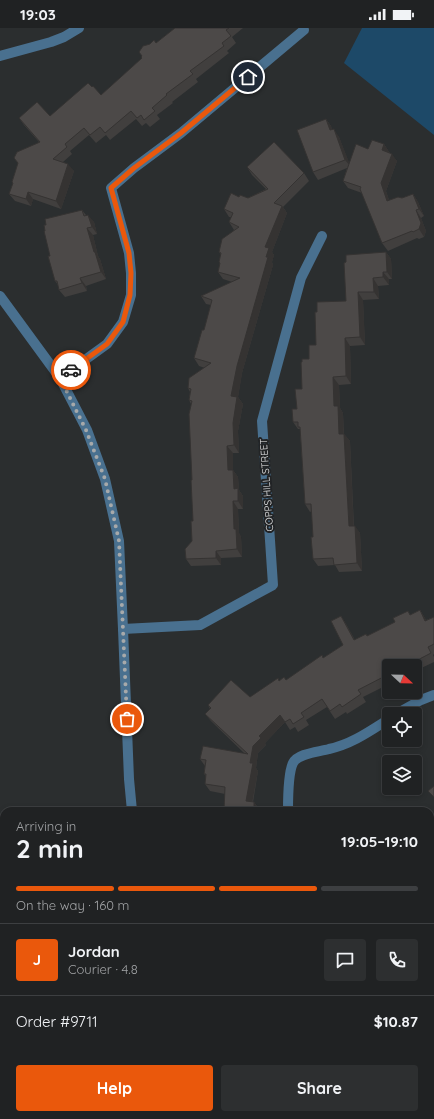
<!DOCTYPE html>
<meta charset="utf-8">
<style>
:root{--surface:#202223;--page:#2d2f30;--text:#f1f3f6;--muted:#a2a4a6;--line:#3d3f41;--accent:#ea580c}
body{margin:0;font-family:Quicksand,sans-serif;background:var(--page);color:var(--text);height:100vh;display:flex;flex-direction:column;font-size:15px;white-space:nowrap}
*{box-sizing:border-box;margin:0}
p{font-size:13px;color:var(--muted)}
.icon{flex:none;width:22px;height:22px;fill:none;stroke:currentColor;stroke-width:2;stroke-linecap:round;stroke-linejoin:round}
.map{position:relative;flex:1;overflow:hidden}
.details{position:absolute;left:0px;top:779px;width:434px;height:312px;display:flex;flex-direction:column;background:var(--surface);border-radius:12px 12px 0 0;box-shadow:0 2px 6px #0003,0 0 0 1px var(--line)}
.details>*{flex:none}
.needle{width:26px;rotate:112deg}
.buttons{position:absolute;left:382px;top:631px;display:grid;gap:8px}
.buttons a{display:grid;place-items:center;width:40px;height:40px;border-radius:4px;background:var(--surface);box-shadow:0 2px 6px #0003,0 0 0 1px var(--line);font-size:20px}
.pin{position:absolute;display:grid;place-items:center;width:34px;height:34px;color:#fff;margin:-17px;border:2px solid #fff;border-radius:50%;box-shadow:0 1px 4px #0007}
.courier{position:absolute;display:grid;place-items:center;width:40px;height:40px;margin:-20px;border:3px solid #ea580c;border-radius:50%;background:#fff;color:#222;box-shadow:0 1px 5px #0007}
.overview em{font-style:normal;font-weight:700}
.overview div{display:flex;flex-direction:column-reverse}
.overview{display:flex;align-items:center;justify-content:space-between;height:68px;padding:0 16px}
h1{font-size:26px;font-weight:700;line-height:30px}
.bar{display:grid;grid-template-columns:repeat(4,1fr);gap:6px 4px;align-content:center;height:48px;padding:0 16px}
.bar i{height:5px;border-radius:3px;background:var(--line)}
.bar .active{background:var(--accent)}
.bar p{grid-column:span 4}
.line{display:flex;align-items:center;gap:10px;padding:0 16px;border-top:1px solid var(--line)}
.line div{flex:1}
.round{display:grid;place-items:center;flex:none;width:42px;height:42px;border-radius:4px;background:var(--page)}
.primary-button{display:flex;gap:8px;margin-top:auto;padding:8px 16px}
.primary-button a{flex:1;height:46px;border-radius:4px;background:var(--accent);color:#fff;font-size:16px;font-weight:700;line-height:46px;text-align:center}
.primary-button a+a{background:var(--page);color:var(--text)}
.status{display:flex;justify-content:space-between;align-items:center;height:28px;padding:0 20px;background:var(--surface);direction:ltr}
.status svg{height:11px;fill:currentColor}
.map>svg:first-child{display:block}
</style>
<div class="status"><b>19:03</b><svg viewBox="0 0 49 12"><path d="M0 12V9h3v3zM5 12V6h3v6zM10 12V3h3v9zM15 12V0h3v12zM26 1h20v11H26zM47 4h2v5h-2z"/></svg></div>
<div class="map">
<svg width="434" height="1091" viewBox="0 0 434 1091">
<rect width="100%" height="100%" fill="#2b2e2f"/>
<path fill="#1d4968" d="M362 0H434V107L344 35Z"/>
<g fill="none" stroke-linecap="round" stroke-linejoin="round">
<path stroke="#49708f" stroke-width="10" d="M0 28 51 14 64 9 79 0
M60 350 107 316 123 294 131 267V245L129 225 111 160 134 140 181 105 304 2
M123 601 200 597 273 557 262 393 301 250 322 208
M396 686 421 672 434 667
M288 783C288 771 288 745 293 735 298 725 319 724 329 721 352 716 370 703 389 691
M430 1013 434 1016
M0 1074 4 1078
M12 1087 16 1091"/>
<path stroke="#49708f" stroke-width="10" d="M0 268 60 350 87 402 105 451 119 513 123 601 129 751 132 783
M322 1087 328 1091"/>
</g>
<path fill="#413f3e" d="M175 0H243L232 9 236 15 227 23 229 25 196 51 198 54 172 74 173 75 157 87 160 91 150 99 146 95 142 98 136 91 110 112 106 107 96 115 89 107 70 123 72 126 63 134 74 143 61 181 33 171 31 178 15 173 9 166 13 156 12 154 18 135 39 114 24 97 19 90 50 88 92 59 101 67 142 30V28L139 24 156 15Z
M326 91 331 98 332 102 339 109 349 135 368 121 384 116 389 124 397 133 386 163 389 172 402 170 413 166 418 174 424 188 421 190 426 203 424 209 419 211 417 210 388 223 382 215 362 165 348 160 343 153 347 140 318 152 313 144Z
M247 139 304 145 309 153 283 179 287 185 272 224 274 227 272 234 273 237 242 345 238 369 243 376 238 403 239 425H233V442L238 449 239 462 243 468V481H238L239 505 241 509 242 529 221 530V537L191 538 186 531 192 513 193 493 191 376 189 372 190 364 188 360 205 340 199 338 194 330 204 302 211 277 206 276 201 268 232 254 223 251 218 244 220 236 219 234 221 227 219 224 234 202 229 194 231 189H229L224 181 239 169 248 170 266 161 252 147Z
M82 182 86 187 94 194 97 206 93 207 98 228 100 231 106 251 86 258 87 263 65 269 59 262 58 257 55 253 45 203 46 197Z
M386 224 391 231 392 251H389V257L378 258 379 271 363 272 365 317 350 318 351 356 339 357 340 380 343 385 344 406 350 413 354 498 360 505 362 543 339 544 335 537 318 538 313 531V509L312 483 310 484 305 476 300 402V401H298L293 394 302 361V334L309 331 316 317 317 284 346 273Z
M420 582 426 592 434 589V626L433 627 434 629V634L415 643V638H389V656L363 669 366 674 347 686 346 684 335 691 327 679 306 692 309 697 298 704 295 699 290 702 285 694 265 715 266 717 258 725 256 740 258 743 253 774H254L259 781V783H224L225 766 210 763 205 756 206 748 204 746 205 738 200 731 244 725 211 693 205 686 210 681 208 677 250 669 280 653 286 652 323 630 343 617 341 588 346 596 355 612 367 608Z
M430 790 434 792V921L430 915Z
M4 907V974L0 977V910Z
M60 1087H152L147 1091H64Z
M400 1087H430L434 1091H406Z"/>
<path fill="#353332" d="M326 91 331 98 335 110 330 102Z
M334 101 339 109 351 139 345 132Z
M384 116 389 124 387 129 382 122Z
M392 126 397 133 386 163 392 181 387 173 381 155Z
M68 136 74 143 61 181 56 173Z
M28 164 33 171 31 178 26 171Z
M413 166 418 174 424 188 419 181Z
M282 178 287 185 272 224 274 227 272 234 273 237 242 345 238 369 243 376 238 403 239 425 234 417 231 368 237 338 266 229 265 219Z
M416 182 421 190 426 203 424 209 419 201Z
M88 187 94 194 97 206 92 199Z
M87 200 93 207 98 228 100 231 106 251 101 244 94 224Z
M386 224 391 231 392 251 387 244Z
M383 244 389 251V257L383 249Z
M80 250 86 258 87 263 82 255Z
M373 250 378 258 379 271 374 264Z
M358 264 363 272 365 317 360 309Z
M345 310 350 318 351 356 346 348Z
M333 349 339 357 340 380 343 385 344 414 339 406 334 378Z
M344 406 350 413 354 506 349 498Z
M227 418 233 425V450L228 442Z
M233 442 238 449 239 462 243 468V481L238 473 234 461Z
M233 473 238 481 239 505 241 509 242 529 237 521 234 501Z
M355 498 360 505 362 543 357 535Z
M216 523 221 530V537L216 530Z
M420 582 425 590 430 600 425 593Z
M341 588 346 596 359 620 354 612Z
M280 687 285 694 265 715 266 717 258 725 256 740 258 743 251 781 246 773 250 735 253 718 259 708Z
M254 774 259 781V783H254Z"/>
<path fill="#4c4948" stroke="#353332" d="M175 0H229L226 2 231 8 222 15 224 18 190 43 193 46 166 66 167 67 152 80 155 83 144 92 141 87 137 90 131 83 105 105 100 99 90 107 84 100 65 116 67 119 53 131 68 136 56 173 28 164 26 171 9 166 13 155 12 154 18 135 14 130 17 124 40 114 19 90 37 74 50 88 88 55 92 59 93 58 101 67 142 30 141 29 142 28 139 24 143 18 150 16 154 12 156 15Z
M326 91 330 102 334 101 345 132 313 144 297 102Z
M372 112 384 116 382 122 392 126 381 155 387 173 398 169 402 170 413 166 419 181 416 182 421 195 419 201 413 204 412 203 382 215 360 161 361 159 343 153 356 116 368 121Z
M274 114 304 145 274 175 282 178 265 219 269 220 266 229H268L237 338 231 368 237 369 233 395 234 417 227 418 228 442H233L234 461 238 460V473H233L234 501H236L237 521 216 523V530L186 531 185 521 192 513 191 493H193L191 452H192L189 386 192 373 189 372 191 361 188 360 189 350 211 335 194 330 202 302H204L212 272 201 268 240 250 218 244 220 235 219 234 221 225 219 224 222 211 239 199 229 194 233 185 224 181 231 165 239 169 240 167 248 170 268 161 247 139Z
M82 182 84 188 88 187 92 199 87 200 94 224H95L101 244 80 250 82 255 59 262 57 253H55L48 228H50L44 203H45L44 197H46L45 191Z
M386 224 387 244H383V249L373 250 374 264H358L360 309 345 310 346 348 333 349 334 378H338L339 406H344L349 498H355L357 535 334 537 333 530 313 531 311 509H313L311 476H305L300 399H298V394H293L292 381H297L295 361H302L301 334H302V331H309V317H316L315 284H317V274L346 273 344 235 346 234V227Z
M420 582 425 593 434 589V616L428 619 431 625 406 638H389V646L358 662 361 666 342 679 340 676 330 683 322 671 301 685 304 689 293 696 290 691 285 694 280 687 259 708 261 710 253 718 250 735H253L246 773 254 774V783H224L225 759 205 756 206 746H204L206 732 200 731 203 718 248 726 205 686 211 680 208 677 231 652 250 669 278 650 279 653 284 649 286 652 322 627 323 630 343 617 331 593 341 588 354 612 366 606 367 608 395 594 393 590 408 583 410 587Z
M434 758V769L428 763Z
M430 790 434 792V814L433 815H434V836L430 835Z
M434 839V917L430 915V840Z
M4 894V899L2 895Z
M4 907V963L0 965V910Z
M430 1061 434 1064V1091H410V1090L405 1087H430Z
M61 1087H137L133 1091H64Z"/>
<g fill="none" stroke-linecap="round" stroke-linejoin="round">
<path stroke="#a7a9aa" stroke-width="4" stroke-dasharray="0 7.2" d="M71 342 60 350 86 402 105 451 119 513 127 691"/>
<path stroke="#ea580c" stroke-width="5" d="M71 342 107 316 123 294 130 267 131 245 129 225 111 160 134 140 181 105 248 49"/>
</g>
<g text-anchor="middle" stroke-width="4" stroke-linejoin="round" paint-order="stroke">
<g font-size="10" fill="#eaebec" stroke="#222426">
<text transform="translate(266 457) rotate(-94)" y="4">COPPS HILL STREET</text>
</g>
</g>
</svg>
<div class="buttons">
<a><svg class="needle" viewBox="-14 -14 28 28"><path d="M0-13l5 13h-10z" fill="#e53935"/><path d="M0 13l5-13h-10z" fill="#a2a4a6"/></svg></a>
<a><svg class="icon" aria-label="locate" viewBox="0 0 24 24"><circle cx="12" cy="12" r="6"/><path d="M12 2v4M12 18v4M2 12h4M18 12h4"/></svg></a>
<a><svg class="icon" aria-label="layers" viewBox="0 0 24 24"><path d="M12 4l9 5-9 5-9-5zM3 14l9 5 9-5"/></svg></a>
</div>
<div class="pin" style="left:127px;top:691px;background:#ea580c"><svg class="icon" aria-label="bag" viewBox="0 0 24 24"><path d="M5 8h14l-1 12H6zM9 8a3 3 0 0 1 6 0"/></svg></div>
<div class="pin" style="left:248px;top:49px;background:#1f2937"><svg class="icon" aria-label="home" viewBox="0 0 24 24"><path d="M3 11l9-7 9 7M6 9v11h12V9"/></svg></div>
<div class="courier" style="left:71px;top:342px"><svg class="icon" aria-label="car" viewBox="0 0 24 24"><path d="M5 17H2v-5l4-1 3-4h7l3 4 3 1v5h-3M9 17h6M6 11h13"/><circle cx="7" cy="17" r="2"/><circle cx="17" cy="17" r="2"/></svg></div>
<section class="details">
<div class="overview"><div><h1>2 min</h1><p>Arriving in</p></div><em>19:05–19:10</em></div>
<div class="bar"><i class="active"></i><i class="active"></i><i class="active"></i><i></i><p>On the way · 160 m</p></div>
<div class="line" style="height:72px"><b class="round" style="background:var(--accent);color:#fff">J</b><div><b>Jordan</b><p>Courier · 4.8</p></div><a class="round"><svg class="icon" aria-label="chat" viewBox="0 0 24 24"><path d="M4 5h16v11H9l-5 4z"/></svg></a><a class="round"><svg class="icon" aria-label="phone" viewBox="0 0 24 24"><path d="M5 4h4l2 5-3 2q2 4 5 5l2-3 5 2v4C11 20 4 13 5 4z"/></svg></a></div>
<div class="line" style="height:52px"><div>Order #9711</div><b>$10.87</b></div>
<div class="primary-button"><a>Help</a><a>Share</a></div>
</section>
</div>
